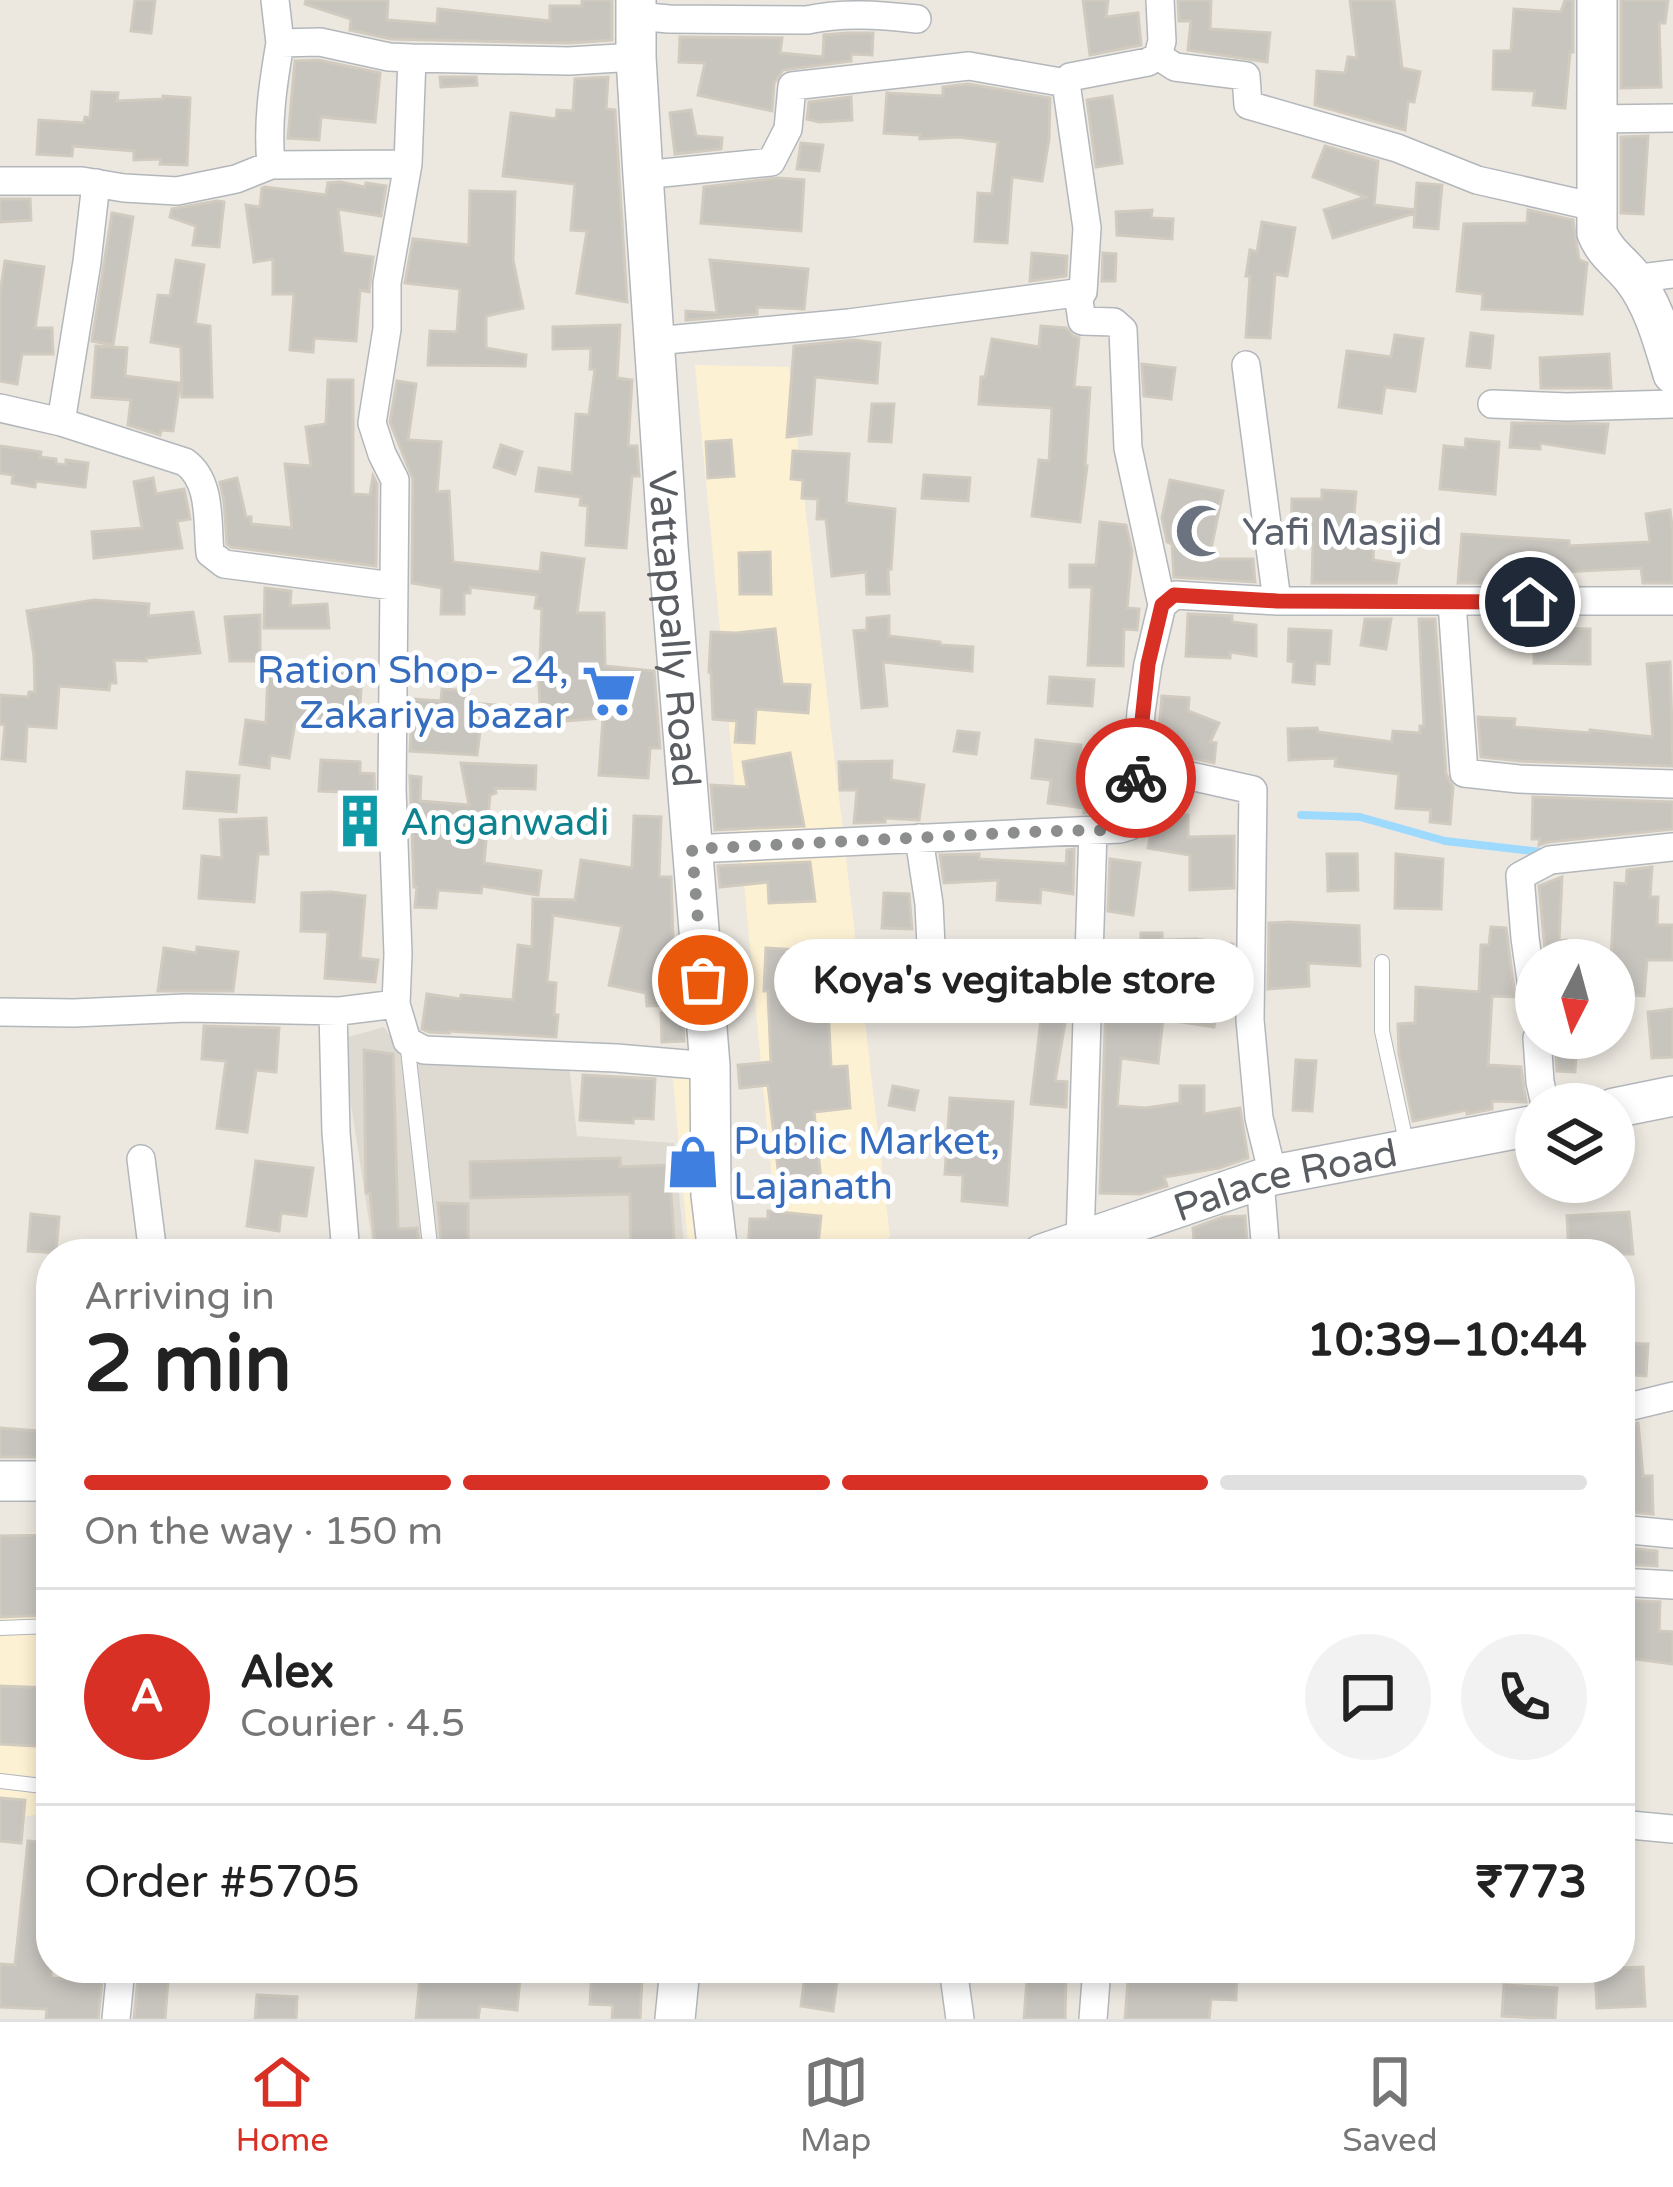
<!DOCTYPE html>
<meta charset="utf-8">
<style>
:root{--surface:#fff;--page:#f2f2f2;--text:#222;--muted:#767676;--line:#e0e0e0;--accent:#d93025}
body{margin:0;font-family:"Varela Round",sans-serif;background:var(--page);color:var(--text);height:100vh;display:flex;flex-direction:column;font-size:45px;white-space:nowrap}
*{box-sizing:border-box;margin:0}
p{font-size:39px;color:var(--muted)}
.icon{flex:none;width:66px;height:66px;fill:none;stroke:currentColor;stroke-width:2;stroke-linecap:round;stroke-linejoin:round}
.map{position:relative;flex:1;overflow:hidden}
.panel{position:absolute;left:36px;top:1239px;width:1599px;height:744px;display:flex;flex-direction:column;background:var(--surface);border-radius:48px;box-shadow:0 6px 18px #0003}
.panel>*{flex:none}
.needle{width:78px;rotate:186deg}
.fabs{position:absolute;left:1515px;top:939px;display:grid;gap:24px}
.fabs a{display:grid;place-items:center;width:120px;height:120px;border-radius:50%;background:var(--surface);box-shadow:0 6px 18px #0003;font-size:60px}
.pin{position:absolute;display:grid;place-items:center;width:102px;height:102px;color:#fff;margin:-51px;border:6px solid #fff;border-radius:50%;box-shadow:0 3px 12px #0007}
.courier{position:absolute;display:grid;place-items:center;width:120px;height:120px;margin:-60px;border:9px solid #d93025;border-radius:50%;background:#fff;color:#222;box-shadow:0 3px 15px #0007}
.bubble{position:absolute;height:84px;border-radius:42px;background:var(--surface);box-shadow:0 6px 18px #0003;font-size:39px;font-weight:700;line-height:84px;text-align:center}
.head em{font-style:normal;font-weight:700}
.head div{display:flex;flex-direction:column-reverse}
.head{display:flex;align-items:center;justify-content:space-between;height:204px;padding:0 48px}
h1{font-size:78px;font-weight:700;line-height:90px}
.bar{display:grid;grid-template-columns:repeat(4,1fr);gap:18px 12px;align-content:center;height:144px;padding:0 48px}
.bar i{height:15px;border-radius:9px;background:var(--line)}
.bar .current{background:var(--accent)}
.bar p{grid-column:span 4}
.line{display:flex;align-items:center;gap:30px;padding:0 48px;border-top:3px solid var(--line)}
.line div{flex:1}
.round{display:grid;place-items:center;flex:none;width:126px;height:126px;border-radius:63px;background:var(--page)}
.tabs{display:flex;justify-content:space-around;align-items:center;height:168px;border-top:3px solid var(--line);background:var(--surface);font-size:33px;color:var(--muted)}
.tabs a{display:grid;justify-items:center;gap:6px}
.tabs .current{color:var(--accent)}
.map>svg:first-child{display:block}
</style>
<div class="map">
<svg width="1673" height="2019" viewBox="0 0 1673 2019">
<rect width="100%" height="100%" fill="#ece8e0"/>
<path fill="#fdf1d4" d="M695 365 789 367 890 1237 854 1254H779Z
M703 1076 707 1254H689L673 1079Z
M51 1530V1812L10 1819 0 1823V1537Z"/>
<path fill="#dedad1" d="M384 1027 404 1058 569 1064 577 1136 674 1143 685 1254H374L341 1039Z"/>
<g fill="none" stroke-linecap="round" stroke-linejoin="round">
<path stroke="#9edafe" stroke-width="8" d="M1301 815 1360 817 1445 841 1542 852"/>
</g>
<path fill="#c8c5bf" stroke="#d0cabf" stroke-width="3" d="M135 0H155L151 33 131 31Z
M306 0H388L387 20 437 24 438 9 550 21V6H582V0H612V40L569 43 391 39 350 30 351 19 305 4Z
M1083 0H1108L1106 17 1138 13 1141 45 1090 55Z
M1178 0H1211L1210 29 1270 33 1267 62 1188 50 1191 21H1179Z
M1350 0H1394L1402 68 1420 72 1414 102 1408 101 1405 130 1315 105 1317 71 1345 73 1348 57 1357 58Z
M1565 0H1573V52H1570L1565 108 1533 105 1535 91 1493 89 1494 51H1511L1514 9 1561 12Z
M1621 0H1668L1665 23H1659L1661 87 1621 88Z
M848 33H873L872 55 851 54V61L783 70 774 83 772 111 698 95 705 63 679 62 680 37 782 38 780 53 823 57 824 35Z
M318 60 380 73 375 122 321 117 319 140 288 138 295 61Z
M440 77H476L477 85 441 87Z
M608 77 606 109 615 110 627 302 577 293 587 231 571 230 575 184 503 176 511 113 556 119 557 110 573 111 575 79Z
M968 84 1050 98 1049 139 1042 181 1012 177 1007 243 975 241 978 193 992 194 998 142 959 137 920 139V135L884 133 887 93 943 96V87Z
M92 92 118 93 117 101 163 99V96L190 98 187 165 160 164 161 159 134 160V151L73 146 72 156 37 154 39 120 84 123 85 117 90 118Z
M1112 96 1122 163 1096 167 1087 100Z
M851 97 852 120 819 122 807 119 809 102Z
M691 110 696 136 722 138 721 149 675 154 670 113Z
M1648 136 1643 214 1621 213V137Z
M801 143 823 145 819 171 797 169Z
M1325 146 1378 161 1374 205 1415 210 1417 183 1442 185 1438 229 1414 227 1415 213 1333 238 1324 210 1366 197 1313 177Z
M778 178 804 180 801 231 701 223 704 187Z
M340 182 365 187 366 183 386 186 381 216 338 209 343 253 373 257 369 292 360 290 356 341 314 338 313 352 290 350 294 294H273V259L254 262 246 205 260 207 262 188 265 187 326 195 328 183Z
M470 191 515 192 513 260 523 308 486 316V348L526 355 525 366 428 365 430 331 457 332 460 289 405 283 413 239 469 245Z
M0 199H30L31 220 0 222Z
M217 201 224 202 219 247 193 245 196 226 170 217 172 209Z
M1152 210 1151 218 1173 219 1172 239 1117 235 1116 212Z
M1528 210 1573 220 1579 260 1587 263 1582 314 1482 309 1483 294 1457 291 1464 224 1527 223Z
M112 213 133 217 113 345 92 341Z
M1262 222 1295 228 1287 276 1275 274 1270 338 1246 337 1250 276H1246L1250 250 1257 252Z
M1032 253 1067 256 1066 276 1030 281Z
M1103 253 1116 254 1115 281H1102Z
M176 260 204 265 195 324 210 326 212 397H182L181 347 151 342 158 295 170 296Z
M710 260 808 269 804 309 757 307V314L686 320V311L717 313Z
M5 261 44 267 35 328H52L53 354H22L17 384 0 381V294Z
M620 325 617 378 632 380 628 446H637L639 476H632L626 548 586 545 588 506 580 505 581 497 536 491 539 468 572 473 576 414 589 415 595 369H590L591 348 553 349V327Z
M1041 326 1066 328 1073 336 1079 338 1074 387 1090 388 1085 466H1087L1080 522 1032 516 1039 460 1049 461 1052 408 979 404 981 377H985L992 339 1039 347Z
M1471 333 1493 336 1490 368 1467 366Z
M1395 335 1423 339 1415 391 1385 387 1381 413 1339 407 1347 351 1391 357Z
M854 340 880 343 877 383 815 377 811 434 787 437 794 346Z
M96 346 127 348 125 376 180 383 173 431 161 430 160 435 128 425 131 400 92 397Z
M1609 354 1611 388H1541L1540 358Z
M1142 364 1175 368 1171 399 1144 396Z
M328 380H353V494L370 495 373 476 377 484 376 566 231 547 227 544 224 501 220 482 237 478 246 517H251V524L292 528 285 464 311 466 306 427 326 424Z
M397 381 416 384 408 440 441 442 437 492 449 491 453 562 540 572 542 553 584 559 577 613H604L605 666 654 671 660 748H650L648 778 599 775 603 718 541 723 539 686 542 609 535 608 537 595 470 587V593H464V614H441L442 588 412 583 413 479 390 422Z
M872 404H894L891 442 869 441Z
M1512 423 1608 424 1604 453 1540 443V449L1510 447Z
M1466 439 1499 442 1495 494 1440 489 1444 446 1465 448Z
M731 440 734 476 708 478 706 442Z
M501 445 522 452 515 474 494 467Z
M0 446 41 452 40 457 56 459V464L66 465V460L88 463 85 487 36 481 35 487 12 483 13 475 0 473Z
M793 451 849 454 846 503 895 509 891 569H888L889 594H867L866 572 832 576 826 519H817L818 499 802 498 803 480 791 479Z
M924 475 970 478 968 501 922 498Z
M153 478 156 494 184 489 190 519 177 521 182 548 94 558 92 532 142 528 134 482Z
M1170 480 1223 491 1209 559H1253L1255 582 1174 577 1172 544 1167 542 1162 518Z
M1322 490 1356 492 1353 526 1374 527 1373 560 1399 564 1396 583H1312L1313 543 1291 542 1292 499H1322Z
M1670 510 1673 533V583H1643L1641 568 1561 572 1498 568 1496 583H1458L1462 534 1569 541V546L1650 542 1646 514Z
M1100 522 1126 525 1132 551 1127 608 1139 609 1137 630 1124 629 1123 666 1088 665 1092 587H1070V565H1096Z
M770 552 771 594H740L739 553Z
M265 588 291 591 290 606 327 604 329 628H264Z
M94 600 149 604 148 616 193 612 200 653 146 658V661L114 660 116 683H110L109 690 59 686 56 728 27 726 25 761 2 759 5 725 0 724V695L28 697 29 692H35L34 656 27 611Z
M1188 614 1232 616V622L1256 625V656L1230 652V658L1186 656Z
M260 615V661H230L225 617Z
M889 616V636L940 642V645L973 647 972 671 883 662 887 706 862 708 854 631 867 630V618Z
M1365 619H1391L1386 649 1361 645Z
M1419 619H1435L1446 774 1453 787 1450 824 1430 822 1431 810 1396 808 1399 774 1335 766 1336 758 1289 760 1288 729 1317 728 1318 732 1392 742 1393 731 1420 733V726H1424Z
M1534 628 1590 629V664L1534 663Z
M775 629 782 684 810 685 808 713 756 709 754 743 735 742 737 721 713 719 711 672H709L711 632 736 633Z
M1289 629 1331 631 1329 664 1315 663 1314 684 1293 682 1294 662 1288 661Z
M1670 662 1673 766 1520 761 1481 757 1478 717 1515 719 1514 727 1590 733V730L1653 737 1647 664Z
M309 668 345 671V687L361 688 359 725 295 722 289 758 270 755 269 768 240 764 246 720 266 723 268 671 308 673Z
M1050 677 1094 680 1092 706 1048 703Z
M442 689 469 691V703L523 707 522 727 481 724 477 755 410 751 413 699 441 701Z
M1162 696 1189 698 1188 711 1219 723 1210 742 1216 743 1214 763 1157 750Z
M958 731 979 733 976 754 954 751Z
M1036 740 1081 745 1077 778 1117 783 1113 811 1084 813V808L1048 803 1051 780 1032 778Z
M790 753 804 826 715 830 711 785 747 787 743 762Z
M321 760 360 762V773L374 774 376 840 346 837 344 792 319 791Z
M892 761 891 780 924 785 919 820 885 818V822L854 823 857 790H840L839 762Z
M461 763 536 766 535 789 495 788 496 793 490 795 484 863 541 871 538 895 482 886 481 893 438 890 436 908 415 907 417 887H414L410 776 421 777 420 801 469 805Z
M187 772 239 776 236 812 184 808Z
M1533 797 1673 802V829L1548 842 1539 845 1540 839H1532Z
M1155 813 1188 815V837L1234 836V888L1190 890V855L1148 848Z
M634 816 661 817 659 877H671L675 1005 647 1006 646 993 609 985 622 926 553 915 547 982 556 983 554 1015H558L556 1037 449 1031V1033L429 1032 422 1029 427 994 460 999 461 995 513 1000 518 945 532 947 533 899 575 900 581 860 632 868Z
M266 818 268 854H258L254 902 199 898 202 856 222 858 220 820Z
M1074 849 1073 894 1041 889 1040 903 997 900 998 880 944 883 940 855 979 854V859L1066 864 1067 850Z
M1327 854H1357L1358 890 1328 891Z
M1396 854 1443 859 1441 909 1395 908Z
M1110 859 1140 863 1133 915 1108 911Z
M810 862 815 901 769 903 768 882 720 887 718 866Z
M1652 867 1650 897H1658L1657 925H1673V960H1647L1644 996 1614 994V960H1611L1615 883 1626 884 1627 870Z
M1562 877 1559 941 1566 940 1568 960H1546L1539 886Z
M331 892 365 896 360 958 378 960 375 982 325 978 328 932 301 931 302 893Z
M884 893 909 894 912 929 882 928Z
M1289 922 1359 926 1360 966 1308 963 1309 986 1268 989 1269 923Z
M1491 927 1506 928 1515 997 1492 996 1488 1065 1521 1067 1526 1102 1492 1101V1109L1467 1114V1110L1413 1121 1399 1054 1398 1024 1415 1023 1416 987 1479 992 1481 945H1489Z
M1141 933H1162V940L1196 939 1233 944 1232 989 1220 988 1214 1027 1163 1019 1158 1063 1121 1058 1117 1106 1146 1108 1180 1103V1086H1204V1114L1240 1108 1248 1158 1219 1168 1164 1177 1167 1186 1140 1194 1100 1193 1107 965 1140 966Z
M197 947 238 952 233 991H158L164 948 196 953Z
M766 948 813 951 809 1007 828 1006 831 1067 847 1066 850 1108 814 1112 821 1181 780 1185 768 1085 740 1088 738 1065 771 1062 768 991H764Z
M1043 1002 1068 1006 1055 1081 1067 1082 1066 1107 1031 1104Z
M1673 1009V1057L1652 1058 1648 1012Z
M682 1012 684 1041 662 1042 661 1013Z
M204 1026 279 1028 276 1072 256 1070 247 1132 217 1128 226 1061 202 1059Z
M1555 1038H1577L1575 1072 1557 1071Z
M364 1050 393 1054 398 1229 417 1228 420 1254H376L370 1193H366Z
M1296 1060 1316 1061 1312 1111 1293 1110Z
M583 1075 655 1079 653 1119 633 1118V1123L580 1120Z
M893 1086 918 1091 914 1110 889 1105Z
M950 1098 1013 1102 1007 1205 962 1201 963 1175 945 1174Z
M620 1158V1167L669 1165 675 1254H631L630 1194 471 1198 470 1162Z
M256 1161 313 1168 306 1216 281 1213 279 1231 247 1226Z
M438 1203 468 1204V1254H442Z
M768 1211 821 1216 817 1254 748 1250 750 1219H768Z
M1629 1212 1633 1254H1569L1567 1216Z
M31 1214 59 1217 56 1253 28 1251Z
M1245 1216 1248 1254H1195L1193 1228 1223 1217Z
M1620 1343 1648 1344 1646 1376 1620 1374Z
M1638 1423 1643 1476H1652L1653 1514 1620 1511V1427Z
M0 1428 51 1432V1457H0Z
M48 1535V1552H51V1615L0 1617V1536Z
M1627 1548 1657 1551V1566L1626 1564Z
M1620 1600 1660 1602 1659 1631 1673 1632V1664L1620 1657 1625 1612 1620 1611Z
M0 1686 51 1688V1747L0 1744Z
M0 1798 25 1800 21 1843 0 1841Z
M28 1841 51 1843V1978L102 1981 98 2019H46L47 2009 0 2007V1964L15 1965Z
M1643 1967 1645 2006 1597 2008 1595 1969Z
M139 1968H169L165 2019H134Z
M421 1968H521L517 2010 480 2006 478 2019H416Z
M601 1968H621L620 1976 642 1977 640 2019H612L613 2005 590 2004 592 1970 600 1971Z
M1028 1968H1066L1065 2019H1024Z
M1129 1968 1214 1974V1968H1237L1236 2000 1211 1999 1209 2019H1125Z
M805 1976 837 1981 833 2011 801 2006Z
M1504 1985 1557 1988 1555 2019 1502 2016Z
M257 1995 297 1997 296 2019H255Z"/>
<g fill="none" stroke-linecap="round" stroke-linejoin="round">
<defs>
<path id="lane" d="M1382 962V1031L1407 1146
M407 1041 431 1254
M0 1628 51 1626
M0 1781 51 1787"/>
<path id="street" d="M275 0 280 43
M636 16 669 19 807 20C843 12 880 15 917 19
M1158 56 1175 67 1246 76 1248 105 1397 148 1477 180 1595 207
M1596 119 1673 118
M271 165 408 164
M643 175 771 162 788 129 792 86 969 66 1066 83
M0 181H82L124 188 177 191 236 179 271 165C267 123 273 84 280 43L320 42 389 57 412 58 569 61 636 57
M1633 279 1673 274
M1078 294 1082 321 1114 322 1123 330 1128 448 1162 605
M655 341 849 323 1083 292 1087 228 1066 83 1070 77 1148 62 1158 56 1162 41 1160 0
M1246 365 1277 601
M1492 404 1567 407 1673 404
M0 408 61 422 185 462C212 481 207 523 210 553L224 564 393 586
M61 422 87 262 96 183
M1452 603 1464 773 1519 779 1673 784
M1137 764 1253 790 1250 1020 1259 1118 1273 1175
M919 838 929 904 932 967 952 972
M692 849 1120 829 1130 826 1134 818 1141 712 1148 664 1162 605 1175 595 1277 601H1673
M396 1004 398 954 392 789 395 480 382 454 372 423 387 329V283L408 164 412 58
M333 1011 336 1132 345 1242
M0 1012 74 1013 186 1008 340 1011 396 1004 407 1041 424 1050 616 1058 710 1066
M1536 1015 1525 938 1520 876 1550 860 1673 847
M1537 1038 1540 1082 1545 1104
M141 1159 153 1254
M1260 1180 1266 1254
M1080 1241 1093 830
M1620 1409 1673 1396
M1620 1529 1673 1534
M1620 1582 1673 1585
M1620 1824 1673 1829
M953 1968 960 2019
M116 2019 121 1968
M1093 2019 1097 1968"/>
<g id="secondary">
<path id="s1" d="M636 0V57L643 175 668 546 710 1066 711 1195 718 1254"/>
<path d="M1597 0V233C1605 253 1619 261 1632 277 1654 305 1663 341 1673 374"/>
<path d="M1614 1108 1673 1096"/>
<path id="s2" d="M1042 1254 1273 1175 1536 1125"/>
<path d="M0 1481H51"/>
<path d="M675 2019 680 1968"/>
</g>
</defs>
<use href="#lane" stroke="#b3b7bb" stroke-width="16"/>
<use href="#street" stroke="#b3b7bb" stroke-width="30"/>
<use href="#secondary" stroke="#b2b6bb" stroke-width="42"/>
<use href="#lane" stroke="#fff" stroke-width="14"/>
<use href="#street" stroke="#fff" stroke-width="27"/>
<use href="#secondary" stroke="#fff" stroke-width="39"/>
</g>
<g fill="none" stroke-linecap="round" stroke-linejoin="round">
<path stroke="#8c8e8d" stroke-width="12" stroke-dasharray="0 21.6" d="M703 980 692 849 1049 831 1120 830 1130 826 1134 818 1136 778"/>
<path stroke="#d93025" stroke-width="15" d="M1136 778 1148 664 1162 605 1174 595 1277 601 1530 602"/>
</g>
<defs>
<symbol id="mosque-bare" viewBox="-9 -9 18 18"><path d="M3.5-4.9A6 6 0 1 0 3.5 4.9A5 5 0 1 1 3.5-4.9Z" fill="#6b7280" stroke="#fff" stroke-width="2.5" paint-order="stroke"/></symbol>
<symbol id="supermarket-bare" viewBox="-9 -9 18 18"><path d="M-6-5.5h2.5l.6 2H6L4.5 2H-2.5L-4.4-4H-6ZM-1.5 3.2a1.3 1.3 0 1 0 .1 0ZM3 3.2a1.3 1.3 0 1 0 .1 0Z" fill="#3f7fe0" stroke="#fff" stroke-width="2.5" paint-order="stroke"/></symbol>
<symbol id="building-bare" viewBox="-9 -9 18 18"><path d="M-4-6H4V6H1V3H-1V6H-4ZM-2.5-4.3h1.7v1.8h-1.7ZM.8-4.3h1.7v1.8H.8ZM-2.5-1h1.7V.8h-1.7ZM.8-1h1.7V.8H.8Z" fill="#0f9aa8" stroke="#fff" stroke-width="2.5" paint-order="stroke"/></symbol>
<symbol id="shop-bare" viewBox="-9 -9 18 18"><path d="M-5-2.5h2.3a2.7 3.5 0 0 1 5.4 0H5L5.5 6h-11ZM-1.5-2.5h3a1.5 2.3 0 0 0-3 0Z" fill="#3f7fe0" stroke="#fff" stroke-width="2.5" paint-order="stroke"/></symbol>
</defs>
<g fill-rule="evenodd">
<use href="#mosque-bare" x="1164" y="493" width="76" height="76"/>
<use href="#supermarket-bare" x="571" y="653" width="76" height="76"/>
<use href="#building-bare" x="322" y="783" width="76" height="76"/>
<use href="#shop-bare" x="655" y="1124" width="76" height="76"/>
</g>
<g text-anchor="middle" stroke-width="10" stroke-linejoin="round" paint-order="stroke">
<g font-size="39" fill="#5b616d" stroke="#fff" text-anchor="start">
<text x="1242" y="545">Yafi Masjid</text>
</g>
<g font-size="39" fill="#595d61" stroke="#fff">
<text dy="14" stroke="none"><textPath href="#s1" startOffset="630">Vattappally Road</textPath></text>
<text dy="14" stroke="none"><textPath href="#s2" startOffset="255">Palace Road</textPath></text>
</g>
<g font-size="39" fill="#366cbe" stroke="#fff" text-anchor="end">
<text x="569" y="683">Ration Shop- 24,<tspan x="569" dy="45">Zakariya bazar</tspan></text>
<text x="733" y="1154" text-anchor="start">Public Market,<tspan x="733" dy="45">Lajanath</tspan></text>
</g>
<g font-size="39" fill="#0d838f" stroke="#fff" text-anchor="start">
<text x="400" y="835">Anganwadi</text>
</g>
</g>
</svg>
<div class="fabs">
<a><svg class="needle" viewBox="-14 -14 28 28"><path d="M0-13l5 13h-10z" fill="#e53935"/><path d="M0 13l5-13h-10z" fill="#767676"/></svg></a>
<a><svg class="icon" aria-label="layers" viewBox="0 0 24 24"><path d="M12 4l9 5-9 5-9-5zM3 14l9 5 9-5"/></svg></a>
</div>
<div class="pin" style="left:703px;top:980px;background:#ea580c"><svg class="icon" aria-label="bag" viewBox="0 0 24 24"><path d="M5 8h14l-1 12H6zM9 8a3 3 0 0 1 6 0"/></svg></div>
<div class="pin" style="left:1530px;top:602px;background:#1f2937"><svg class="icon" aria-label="home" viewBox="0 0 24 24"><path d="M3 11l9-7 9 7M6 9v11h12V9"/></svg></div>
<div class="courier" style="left:1136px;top:778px"><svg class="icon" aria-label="bike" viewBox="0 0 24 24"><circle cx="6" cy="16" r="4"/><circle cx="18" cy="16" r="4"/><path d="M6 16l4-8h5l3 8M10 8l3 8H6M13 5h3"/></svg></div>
<div class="bubble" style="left:774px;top:939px;width:480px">Koya's vegitable store</div>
<section class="panel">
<div class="head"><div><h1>2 min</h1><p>Arriving in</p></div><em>10:39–10:44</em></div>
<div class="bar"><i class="current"></i><i class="current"></i><i class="current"></i><i></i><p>On the way · 150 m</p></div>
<div class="line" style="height:216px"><b class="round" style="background:var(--accent);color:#fff">A</b><div><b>Alex</b><p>Courier · 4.5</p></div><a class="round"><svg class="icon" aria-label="chat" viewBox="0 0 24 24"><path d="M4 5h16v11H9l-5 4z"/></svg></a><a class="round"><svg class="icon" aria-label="phone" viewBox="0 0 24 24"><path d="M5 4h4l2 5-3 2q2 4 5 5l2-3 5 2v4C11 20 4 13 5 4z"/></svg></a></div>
<div class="line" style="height:156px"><div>Order #5705</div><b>₹773</b></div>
</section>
</div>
<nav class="tabs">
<a class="current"><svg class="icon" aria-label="home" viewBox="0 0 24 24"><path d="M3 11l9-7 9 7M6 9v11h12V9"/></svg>Home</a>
<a><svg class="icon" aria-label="map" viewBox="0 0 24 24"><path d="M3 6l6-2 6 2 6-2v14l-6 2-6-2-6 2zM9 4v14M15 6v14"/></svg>Map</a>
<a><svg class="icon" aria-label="saved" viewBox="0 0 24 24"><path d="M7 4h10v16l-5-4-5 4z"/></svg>Saved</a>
</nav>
